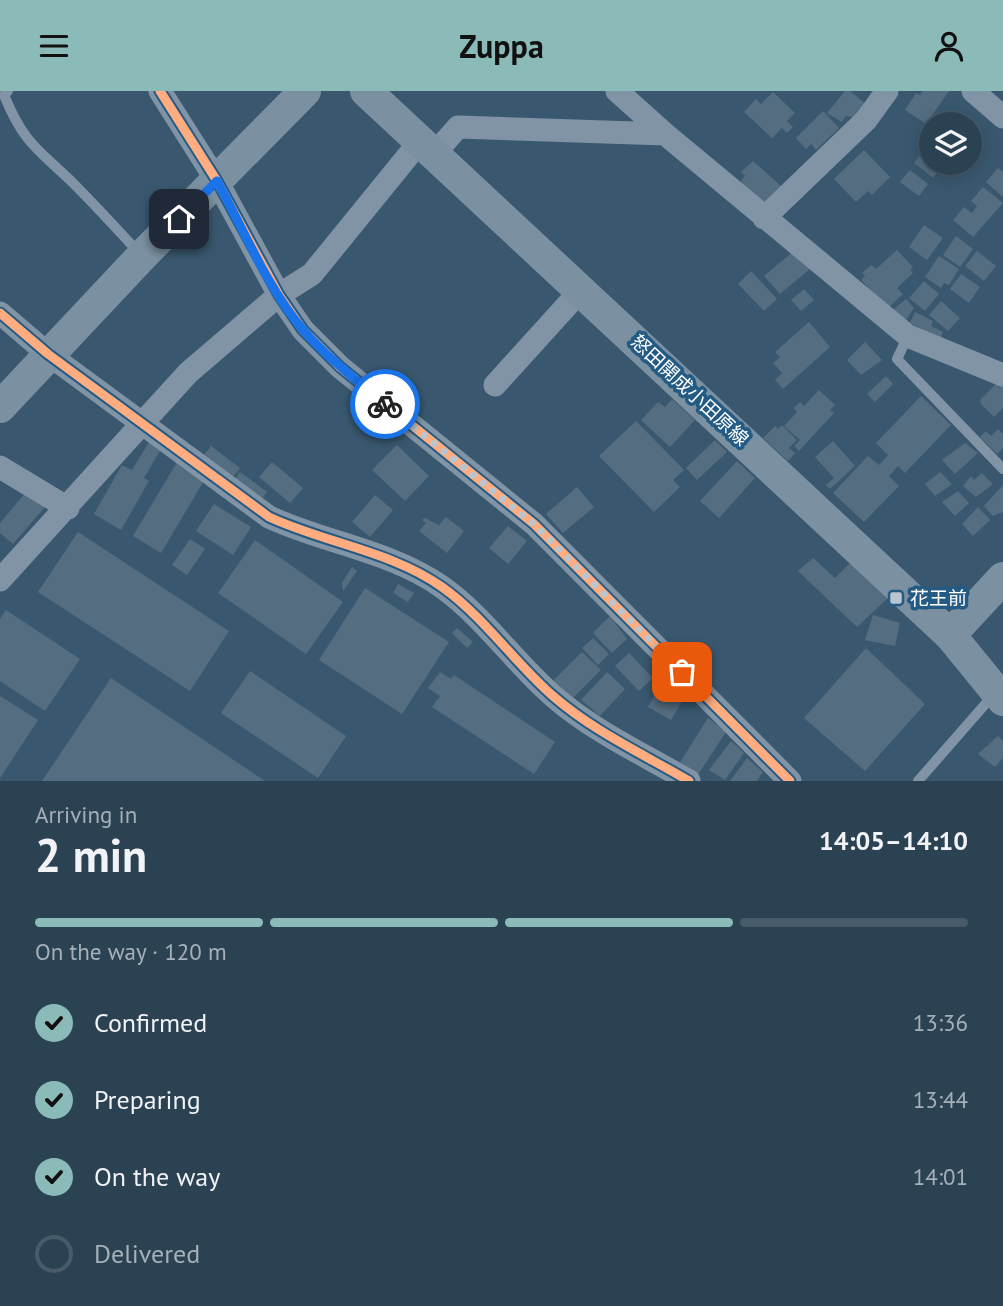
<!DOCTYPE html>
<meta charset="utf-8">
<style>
:root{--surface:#2b4253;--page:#374d5d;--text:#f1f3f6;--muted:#a6b0b8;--line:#475b6a;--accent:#8bbbb9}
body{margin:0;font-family:"PT Sans","Noto Sans JP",sans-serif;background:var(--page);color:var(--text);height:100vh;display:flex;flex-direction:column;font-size:26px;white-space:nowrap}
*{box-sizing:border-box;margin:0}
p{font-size:23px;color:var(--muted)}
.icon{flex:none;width:38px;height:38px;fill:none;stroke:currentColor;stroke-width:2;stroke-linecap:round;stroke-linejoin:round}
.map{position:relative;height:690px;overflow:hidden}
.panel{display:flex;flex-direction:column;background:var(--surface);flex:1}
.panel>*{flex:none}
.tools{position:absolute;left:919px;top:21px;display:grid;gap:14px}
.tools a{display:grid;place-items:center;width:63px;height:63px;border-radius:50%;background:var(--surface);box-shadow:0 4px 18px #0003,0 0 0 2px var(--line);font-size:35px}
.pin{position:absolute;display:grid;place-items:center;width:60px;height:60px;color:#fff;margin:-30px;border-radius:14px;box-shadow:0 4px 10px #0006}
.courier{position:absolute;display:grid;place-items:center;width:70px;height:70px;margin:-35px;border:5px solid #1a73e8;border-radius:50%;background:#fff;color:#222;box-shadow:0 2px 9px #0007}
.headline em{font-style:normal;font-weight:700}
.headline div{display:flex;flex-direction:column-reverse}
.headline{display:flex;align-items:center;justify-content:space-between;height:119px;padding:0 35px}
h1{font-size:46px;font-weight:700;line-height:52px}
.bar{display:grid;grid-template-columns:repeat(4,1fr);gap:10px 7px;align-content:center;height:84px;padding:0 35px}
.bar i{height:9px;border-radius:5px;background:var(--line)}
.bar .current{background:var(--accent)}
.bar p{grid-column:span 4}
ol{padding:0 35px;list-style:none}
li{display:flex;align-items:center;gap:21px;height:77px}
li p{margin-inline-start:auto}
li .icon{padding:7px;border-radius:50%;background:var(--accent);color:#111;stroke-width:4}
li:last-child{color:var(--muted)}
li i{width:38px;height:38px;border:4px solid var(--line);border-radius:50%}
header{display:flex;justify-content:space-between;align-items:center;height:91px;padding:0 35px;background:var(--accent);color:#111;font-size:32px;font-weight:700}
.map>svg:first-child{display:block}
</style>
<header><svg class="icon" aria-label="menu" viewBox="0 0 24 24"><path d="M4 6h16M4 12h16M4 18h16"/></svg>Zuppa<svg class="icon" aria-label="person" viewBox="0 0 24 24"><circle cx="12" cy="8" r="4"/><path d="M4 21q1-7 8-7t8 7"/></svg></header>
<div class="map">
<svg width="1003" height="690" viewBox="0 0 1003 690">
<rect width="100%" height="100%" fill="#39586f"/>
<path fill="#546d80" d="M845 0H850L867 14 857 27 846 25 842 31 827 22Z
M923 0H949L926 33 905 19 916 2 920 4Z
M773 1 795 22 787 30 793 36 787 42 782 37 772 47 744 21 756 8 761 13Z
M823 20 839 37 816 59 811 53 806 58 796 47Z
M926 57 931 61V72H945L933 87 914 72Z
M864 59 890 86 872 104 868 100 856 111 834 88Z
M753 70 781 95 763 112 744 98 746 96 741 90 745 85 741 81Z
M998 77 1003 81V106L986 91Z
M910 79 928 93 919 105 900 91Z
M983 96 1003 112 973 146 953 129 964 116 972 122 977 115 971 110Z
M924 134 943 147 927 169 909 156Z
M956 145 973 158 960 176 943 164Z
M795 159 811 177 780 203 764 185Z
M897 159 913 176 910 179 913 182 897 197 903 203 888 217 861 189 865 185 862 182 871 174 876 178Z
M977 160 996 175 984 190 965 175Z
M939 165 959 178 949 194 944 192 941 197 925 186Z
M751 180 777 208 764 220 738 193Z
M961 183 980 196 969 212 950 198Z
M924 190 939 203 925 220 909 207Z
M804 198 814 209 801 220 791 209Z
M906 208 914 217 904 232 893 219Z
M941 210 960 227 948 240 929 224Z
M915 221 933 230 931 235 943 241 940 248 910 232Z
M809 231 830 256 783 298 775 289 782 282 773 272 780 266 775 261Z
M865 251 882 269 861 284 847 269Z
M886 285 893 293 875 311 867 303Z
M996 293 1000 296 1003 293V317L994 326 981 313 980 309Z
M819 299 835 314 830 319 834 322 799 360 794 355 800 349 784 335 797 321 794 317 800 311 804 315Z
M921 305 951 334 905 382 898 375 889 385 899 395 864 431 833 402 868 365 879 374 888 364 876 352Z
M672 308 695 329 670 356 641 329 658 311 665 316Z
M636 330 684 379 673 389 680 396 654 421 599 365Z
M782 334 797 349 789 357 795 362 788 370 763 347 775 335 778 338Z
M998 338 1003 343V357L997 363 980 346 986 340 991 345Z
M715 349 727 361 697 389 686 377Z
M833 350 855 375 830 398 826 394 834 387 815 366Z
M149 351 161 358 144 387 149 390 121 439 94 423 122 374 132 379Z
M965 352 978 362 955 383 942 369Z
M397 354 429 385 405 410 372 379Z
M211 355 240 377 230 390 202 367Z
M737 370 755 387 719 427 700 410Z
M177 371 205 388 161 462 133 445Z
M272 371 303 397 290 412 259 386Z
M240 381 267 401 259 412 232 392Z
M940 381 952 393 935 405 925 393Z
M982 382 993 393 976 406 963 395 971 385 974 389Z
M1003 394V421L993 425 984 415Z
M577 396 594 416 563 442 546 423Z
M958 400 969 412 955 425 942 411Z
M26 401 45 416 13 453 0 442V432Z
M375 404 393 419 370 446 352 431Z
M214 413 251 436 233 464 196 440Z
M978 416 990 429 973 445 962 433Z
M446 426 464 440 447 462 419 440 426 432 422 429 425 427 439 434Z
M508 435 527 450 508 473 489 457Z
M78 441 229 540 190 600 38 501Z
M190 448 205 458 187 484 172 474Z
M255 449 343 511 306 563 218 502Z
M813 467 835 487 852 470 888 507 857 536 798 480Z
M352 476 357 480 343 500 342 492Z
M398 493 414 502 408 511 393 502Z
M365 497 449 551 402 623 319 569Z
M6 519 80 568 45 620 0 590V528Z
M873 524 900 532 895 555 865 549Z
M610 525 627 548 612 562 593 542Z
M457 537 473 551 467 557 452 542Z
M593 547 609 563 598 574 582 557Z
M866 557 925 613 865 680 804 627Z
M582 561 601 579 571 609 552 591Z
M629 562 653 587 639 600 615 575Z
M250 580 346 645 318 687 221 622Z
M440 581 451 588 454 584 555 651 534 683 432 616 440 605 428 597Z
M607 581 625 598 600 625 581 609Z
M665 585 688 601 671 629 648 616Z
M111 587 265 690H42Z
M0 605 38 629 0 687Z
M708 627 726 641 697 685 679 673Z
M998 645 1003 650V667L995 676 978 663Z
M731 650 744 662 725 689 709 679Z
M747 667 763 681 757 690H730Z"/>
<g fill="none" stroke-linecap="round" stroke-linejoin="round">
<path stroke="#8094a5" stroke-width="10" d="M8 0 4 4C24 53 38 58 73 92 96 115 118 139 140 163
M908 245 897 268 1003 378
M918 690 995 602"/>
<path stroke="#8094a5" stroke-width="23" d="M160 0 217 90 279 204 303 239 340 276 534 433 790 690
M617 0 665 43
M973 0 1003 26
M435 62 458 36 665 43 908 245 1003 284
M764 127 866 29 887 0
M0 222 48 263 269 426C325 452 391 460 442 496 483 525 515 572 553 605 593 640 643 663 689 690
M495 294 582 198
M0 376 68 417
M0 489 188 282 279 204 312 183 421 49"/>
<path stroke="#7b91a1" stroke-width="32" d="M366 0 950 544 1003 609
M0 316 142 165 305 0
M950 544 1003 487"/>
<defs>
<path id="cycleway" d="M160 0 217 90 279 204 303 239 340 276 534 433 790 690
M0 222 48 263 269 426C325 452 391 460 442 496 483 525 515 572 553 605 593 640 643 663 689 690"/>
</defs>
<use href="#cycleway" stroke="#235b85" stroke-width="13"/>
<use href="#cycleway" stroke="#ffac80" stroke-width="9"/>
</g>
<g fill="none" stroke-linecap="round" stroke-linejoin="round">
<path stroke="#bac5cd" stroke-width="7" stroke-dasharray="0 12.6" d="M385 313 534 433 682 581"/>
<path stroke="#1a73e8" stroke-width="9" d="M179 128 217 90C244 139 267 197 304 240 328 267 357 290 385 313"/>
</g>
<rect fill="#bac5cd" stroke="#235b85" stroke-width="2.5" x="889" y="500" width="14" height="14" rx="3.5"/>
<g text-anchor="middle" stroke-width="7" stroke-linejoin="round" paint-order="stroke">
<g font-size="19" fill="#fff" stroke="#235b85">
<text transform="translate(690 299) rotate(43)" y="7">怒田開成小田原線</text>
</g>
<g font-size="19" fill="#fff" stroke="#235b85" text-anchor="start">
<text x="910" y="514">花王前</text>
</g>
</g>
</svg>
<div class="tools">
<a><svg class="icon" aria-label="layers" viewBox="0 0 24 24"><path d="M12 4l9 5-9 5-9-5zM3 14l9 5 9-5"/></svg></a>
</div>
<div class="pin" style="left:682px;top:581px;background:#ea580c"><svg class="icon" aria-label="bag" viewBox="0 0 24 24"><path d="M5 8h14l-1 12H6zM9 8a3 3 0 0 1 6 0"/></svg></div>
<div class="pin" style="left:179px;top:128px;background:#1f2937"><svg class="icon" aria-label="home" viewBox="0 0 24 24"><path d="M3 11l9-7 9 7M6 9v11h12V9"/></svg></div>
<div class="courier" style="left:385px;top:313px"><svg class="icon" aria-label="bike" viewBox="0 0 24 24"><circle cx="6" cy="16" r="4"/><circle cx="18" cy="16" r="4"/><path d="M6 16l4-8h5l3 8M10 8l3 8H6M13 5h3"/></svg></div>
</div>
<section class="panel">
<div class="headline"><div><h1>2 min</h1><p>Arriving in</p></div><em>14:05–14:10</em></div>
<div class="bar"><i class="current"></i><i class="current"></i><i class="current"></i><i></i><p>On the way · 120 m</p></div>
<ol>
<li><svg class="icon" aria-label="check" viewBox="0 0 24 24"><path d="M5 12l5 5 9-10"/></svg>Confirmed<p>13:36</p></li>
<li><svg class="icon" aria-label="check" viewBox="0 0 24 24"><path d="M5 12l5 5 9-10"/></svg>Preparing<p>13:44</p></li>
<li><svg class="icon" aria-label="check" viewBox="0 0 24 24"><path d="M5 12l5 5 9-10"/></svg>On the way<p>14:01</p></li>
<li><i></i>Delivered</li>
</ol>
</section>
